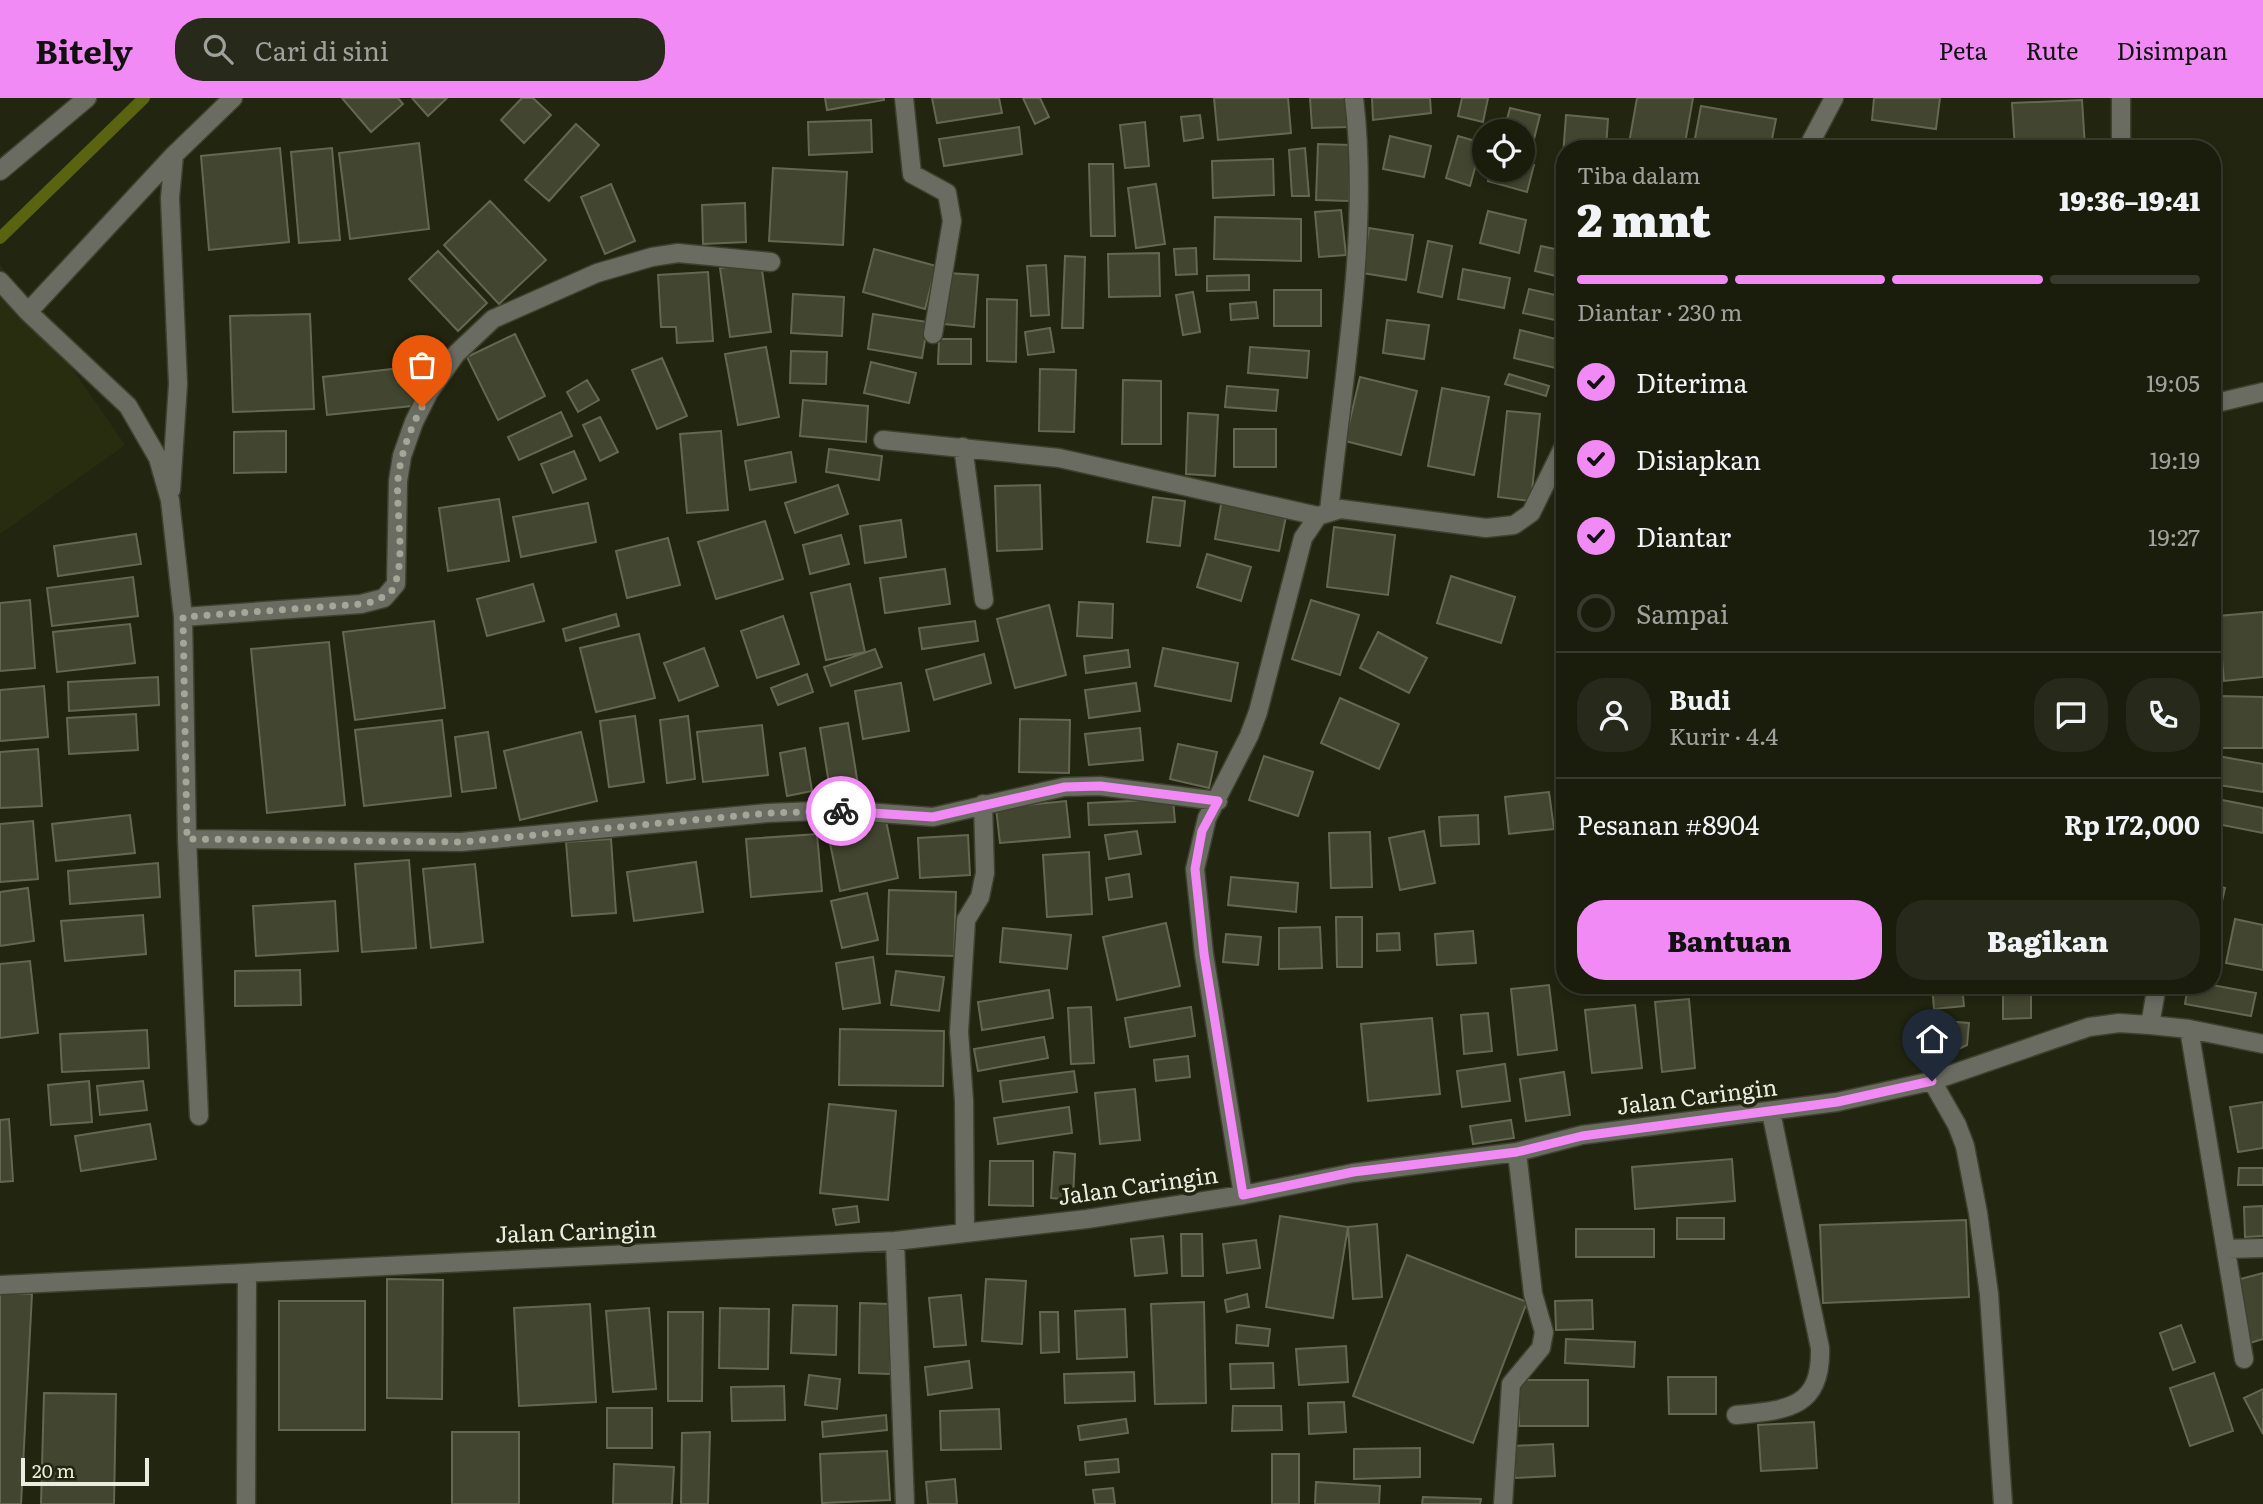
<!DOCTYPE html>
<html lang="id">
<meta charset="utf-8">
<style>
:root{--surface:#1a1c0c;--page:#27291a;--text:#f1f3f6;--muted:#9fa19d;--line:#383a2d;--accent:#f18af4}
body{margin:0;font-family:Literata,serif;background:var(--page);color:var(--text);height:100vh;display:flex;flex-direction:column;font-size:26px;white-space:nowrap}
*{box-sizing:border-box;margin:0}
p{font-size:23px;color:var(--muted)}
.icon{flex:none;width:38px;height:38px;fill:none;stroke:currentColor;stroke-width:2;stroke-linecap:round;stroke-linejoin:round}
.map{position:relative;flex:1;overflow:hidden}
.details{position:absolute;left:1556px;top:42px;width:665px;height:854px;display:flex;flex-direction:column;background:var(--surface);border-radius:28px;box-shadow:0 4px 10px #0003,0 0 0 2px var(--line)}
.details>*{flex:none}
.tools{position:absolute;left:1472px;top:21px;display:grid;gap:14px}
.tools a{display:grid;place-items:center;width:63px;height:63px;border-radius:50%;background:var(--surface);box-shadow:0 4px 10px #0003,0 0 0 2px var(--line);font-size:35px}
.scale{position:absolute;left:21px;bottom:18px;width:128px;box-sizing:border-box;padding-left:7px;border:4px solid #eaecdf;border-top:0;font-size:19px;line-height:24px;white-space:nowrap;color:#eaecdf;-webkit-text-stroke:5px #222510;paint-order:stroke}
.pin{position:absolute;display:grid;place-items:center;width:60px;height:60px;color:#fff;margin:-72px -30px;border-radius:50% 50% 50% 0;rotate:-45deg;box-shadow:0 0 7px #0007}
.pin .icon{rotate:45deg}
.courier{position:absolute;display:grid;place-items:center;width:70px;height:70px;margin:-35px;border:5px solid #f18af4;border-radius:50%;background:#fff;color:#222;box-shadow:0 2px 9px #0007}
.head em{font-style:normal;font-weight:800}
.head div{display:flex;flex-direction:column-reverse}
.head{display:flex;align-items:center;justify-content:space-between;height:119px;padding:0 21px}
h1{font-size:46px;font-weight:800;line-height:52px}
.bar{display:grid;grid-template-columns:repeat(4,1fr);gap:10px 7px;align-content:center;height:84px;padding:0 21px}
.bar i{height:9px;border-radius:5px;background:var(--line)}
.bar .current{background:var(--accent)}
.bar p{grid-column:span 4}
.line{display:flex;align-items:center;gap:18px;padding:0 21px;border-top:2px solid var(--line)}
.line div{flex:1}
.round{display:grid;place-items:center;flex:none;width:74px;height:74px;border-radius:28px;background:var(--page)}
ol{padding:0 21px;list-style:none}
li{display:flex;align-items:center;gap:21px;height:77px}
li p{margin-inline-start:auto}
li .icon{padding:7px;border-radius:50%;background:var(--accent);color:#111;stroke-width:4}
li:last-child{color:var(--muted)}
li i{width:38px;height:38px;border:4px solid var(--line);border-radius:50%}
.primary-button{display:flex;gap:14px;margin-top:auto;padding:14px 21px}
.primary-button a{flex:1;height:80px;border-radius:28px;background:var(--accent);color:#111;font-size:28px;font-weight:800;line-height:80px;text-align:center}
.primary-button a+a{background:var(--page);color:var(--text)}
header{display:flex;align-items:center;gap:42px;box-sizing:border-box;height:98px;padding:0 35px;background:var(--accent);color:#111}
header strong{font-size:33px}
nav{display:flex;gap:38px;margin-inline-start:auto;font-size:24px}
.search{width:490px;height:63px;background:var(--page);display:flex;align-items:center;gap:18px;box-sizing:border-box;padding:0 24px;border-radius:28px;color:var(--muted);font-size:26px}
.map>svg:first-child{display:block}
</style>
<header>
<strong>Bitely</strong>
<div class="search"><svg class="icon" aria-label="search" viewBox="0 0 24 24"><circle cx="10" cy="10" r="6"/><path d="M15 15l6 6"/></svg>Cari di sini</div>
<nav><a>Peta</a><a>Rute</a><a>Disimpan</a></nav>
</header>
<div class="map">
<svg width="2263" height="1406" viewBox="0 0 2263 1406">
<rect width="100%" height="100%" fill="#222510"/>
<path fill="#292d10" d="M0 166 125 347 0 436Z"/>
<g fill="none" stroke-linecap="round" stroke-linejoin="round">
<path stroke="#5a630f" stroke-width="12" d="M0 140 144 0"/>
</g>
<path fill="#42452f" stroke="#646851" stroke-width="2" d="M342 0H398L403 6 371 34Z
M412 0H447L428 18Z
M522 0H533L551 17 524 45 501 22Z
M825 0H884V2L827 12Z
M932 0H999L1002 15 937 25Z
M1023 0H1040L1049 19 1035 26Z
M1214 0H1288L1291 35 1218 42Z
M1310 0H1347L1349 29 1312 30Z
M1372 0H1430L1431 15 1373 22Z
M1462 0H1488L1483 24 1458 18Z
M1637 0H1693L1684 51H1628Z
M1874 0H1940L1936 31 1872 22Z
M2082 2 2085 49 2015 51 2012 5Z
M1701 8 1776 21 1770 51H1693Z
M1510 10 1540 17 1533 45 1522 43V33H1504Z
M1200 17 1203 40 1184 43 1181 19Z
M1566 17 1608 21 1606 51H1564L1563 58Z
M871 22 872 54 809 57 808 24Z
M1145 24 1149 68 1125 70 1120 27Z
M576 26 599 47 549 103 525 82Z
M1019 29 1022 56 944 68 939 41Z
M1390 38 1431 48 1424 79 1383 71Z
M1458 38 1482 45 1470 88 1446 80Z
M419 45 429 131 350 141 339 55Z
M1318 46 1351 47 1349 103 1316 102Z
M280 50 289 144 209 152 201 58Z
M332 50 340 142 299 145 291 54Z
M1305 50 1309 98H1292L1289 52Z
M1273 61 1274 97 1213 100 1212 63Z
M1522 64 1534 67 1527 94 1488 83 1491 72H1522Z
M1089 66H1113L1115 138H1091Z
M773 70 847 74 843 147 769 143Z
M611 86 635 143 605 156 581 99Z
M1156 86 1165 146 1136 150 1128 90Z
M490 103 546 162 499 206 444 147Z
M745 105 746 144 703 146 702 107Z
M1341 112 1346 157 1319 159 1315 114Z
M1488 113 1526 122 1519 155 1480 145Z
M1215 119 1301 121V163L1214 161Z
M1369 130 1413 137 1406 182 1362 175Z
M1428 143 1452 148 1442 199 1418 194Z
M1541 148 1564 153V180L1535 173Z
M1196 150 1197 176 1176 177 1174 151Z
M874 151 936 168 925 211 863 194Z
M438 153 487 205 458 233 409 181Z
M1159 155 1160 198 1109 199 1108 156Z
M1065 158 1085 159 1083 230H1062Z
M761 165 771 234 730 239 720 170Z
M1046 167 1049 217 1031 218 1027 168Z
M1463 171 1510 180 1504 210 1458 201Z
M708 174 713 243 677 245 676 229H661L658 177Z
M948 175 978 177 974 229 944 226Z
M1249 177V192L1207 193V178Z
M1529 191 1564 199V224L1523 215Z
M1274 192H1321V228H1274Z
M1193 194 1200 234 1183 237 1176 197Z
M793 196 844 199 842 238 791 235Z
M987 201 1017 202 1016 264 987 263Z
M1256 204 1258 220 1231 222 1230 206Z
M310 216 314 311 233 314 230 218Z
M873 216 928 224 922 260 868 251Z
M1387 222 1429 227 1424 261 1383 255Z
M1050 230 1054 254 1028 257 1025 234Z
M1520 232 1564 243V272L1514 260Z
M515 236 545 298 498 322 467 259Z
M939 241H971V266H938Z
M766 249 779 319 738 327 725 256Z
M1250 249 1309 253 1307 280 1248 275Z
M791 253 827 254 826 286 790 285Z
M662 260 687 318 657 331 632 272Z
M871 264 916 275 909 305 864 295Z
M417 268 421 307 327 317 323 279Z
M1040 271 1076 272 1074 334 1039 333Z
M1509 276 1549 288 1546 298 1505 286Z
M1360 279 1417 293 1401 357 1345 343Z
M587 282 599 302 578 314 567 294Z
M1123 282 1161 283V346H1122Z
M1227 288 1278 292 1276 313 1225 309Z
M1442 290 1489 299 1474 377 1428 368Z
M803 302 868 308 866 344 800 338Z
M1507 313 1540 316 1531 403 1498 399Z
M561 314 572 338 519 362 508 339Z
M1188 315 1218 317 1215 378 1186 376Z
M600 319 618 354 600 363 583 327Z
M1234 331H1276V369H1234Z
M286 333V374L234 375V334Z
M721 333 728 412 687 415 680 336Z
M829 351 882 358 879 382 826 374Z
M574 353 586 381 553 395 541 366Z
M791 354 796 384 750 392 745 363Z
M838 387 848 416 795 435 785 405Z
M1040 387 1042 451 997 453 995 388Z
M1153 399 1185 403 1180 448 1147 444Z
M499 401 509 463 448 473 439 410Z
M1222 401 1287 413 1279 453 1215 441Z
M588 405 596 444 521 459 513 419Z
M901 422 906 459 865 465 860 428Z
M765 423 783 481 716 501 698 444Z
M1334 429 1395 437 1388 497 1327 489Z
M136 436 141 466 58 478 54 448Z
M841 437 849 466 810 476 803 447Z
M668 440 680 487 627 500 616 453Z
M1207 456 1251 469 1241 503 1197 489Z
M945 471 950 506 885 515 880 480Z
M1451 478 1515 499 1501 545 1437 525Z
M133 479 138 518 52 528 47 490Z
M533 486 544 523 487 538 477 501Z
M850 486 865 554 826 562 811 495Z
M30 502 35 570 0 573V505Z
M1311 502 1359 517 1340 577 1292 561Z
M1079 504 1113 506 1112 540 1077 538Z
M1049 507 1066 577 1015 590 997 521Z
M2263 514V579L2224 583 2218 518Z
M616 516 619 528 566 543 563 531Z
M783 518 799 566 757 580 741 533Z
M434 523 445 610 355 622 343 534Z
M975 523 978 543 922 551 919 530Z
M130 526 135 565 57 574 53 534Z
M1378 534 1427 560 1409 595 1360 570Z
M639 536 655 600 596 614 580 550Z
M329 544 345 707 267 715 251 551Z
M704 550 718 588 679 603 664 565Z
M1163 550 1238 565 1231 603 1155 588Z
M875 551 882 569 831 588 824 569Z
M1128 552 1130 569 1086 575 1084 558Z
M984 556 991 585 934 602 926 572Z
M807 576 813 594 778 607 771 590Z
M158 579 159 607 69 613 68 584Z
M901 585 909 633 863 641 855 593Z
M1136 585 1140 613 1089 620 1085 592Z
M44 588 48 639 0 643V592Z
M2220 598 2263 599V650H2219Z
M1340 600 1399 626 1379 671 1321 645Z
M136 616 138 652 69 656 67 620Z
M635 618 644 684 609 689 600 623Z
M688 618 695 681 667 685 660 622Z
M1020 621 1070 622 1069 675 1019 674Z
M442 622 451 698 364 708 355 632Z
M848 625 858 687 830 692 820 630Z
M762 627 768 677 703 684 697 634Z
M1140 630 1143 662 1089 667 1085 636Z
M488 634 496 690 462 694 455 639Z
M581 634 597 703 520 722 504 653Z
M1178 646 1217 654 1209 690 1170 681Z
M805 650 812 693 787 698 780 655Z
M38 651 42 708 0 710V654Z
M2212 657 2263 666V694L2212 686Z
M1264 658 1313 674 1298 718 1249 702Z
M1549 694 1554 731 1509 736 1505 699Z
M2212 700 2263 710V735L2212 725Z
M1173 701 1175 724 1089 727 1088 705Z
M1066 703 1070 739 1000 745 996 710Z
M130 717 135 755 56 763 52 726Z
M1478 717 1479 746 1441 748 1439 719Z
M885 718 898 780 840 793 827 731Z
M33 723 38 781 0 784V726Z
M1137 733 1141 756 1109 761 1105 737Z
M1424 733 1435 785 1400 792 1389 740Z
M1370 734 1372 789 1331 790 1329 735Z
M817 736 822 793 751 799 746 741Z
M968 737 970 777 920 780 918 740Z
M611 741 616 815 572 818 566 744Z
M1089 754 1092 816 1047 819 1043 757Z
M409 762 416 850 362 854 355 766Z
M696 764 703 814 634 823 627 774Z
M158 765 160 799 70 806 68 773Z
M475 766 483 844 431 850 423 771Z
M1129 776 1132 799 1109 802 1106 780Z
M1231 779 1298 785 1296 814 1228 807Z
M2212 787 2225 790 2212 847Z
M28 790 34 843 0 848V794Z
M889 792 956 794 954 858 887 856Z
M867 795 878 842 842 850 831 803Z
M335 803 338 853 256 858 253 808Z
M143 817 146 856 65 863 61 823Z
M1336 819H1362V869H1337Z
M2235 821 2263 827V872L2226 865Z
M1166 825 1180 888 1117 902 1103 839Z
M1320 829 1322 870 1279 871V830Z
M1003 830 1071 837 1067 871 1000 864Z
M1473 833 1476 865 1437 867 1435 836Z
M1399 835 1400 852 1377 853V836Z
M1226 836 1261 839 1258 867 1223 864Z
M873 859 880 905 843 911 836 865Z
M30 863 38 935 0 940V866Z
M300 872 301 907 235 908V873Z
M896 873 944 879 939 913 891 907Z
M1549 887 1557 952 1518 957 1511 891Z
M1932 887H1962L1964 908 1934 911Z
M2003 887H2031V920L2003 921Z
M2188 887H2212L2256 895 2251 918 2185 906Z
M1049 892 1053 920 982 932 978 904Z
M1689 901 1695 970 1662 974 1655 904Z
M1635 907 1642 970 1592 975 1585 912Z
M1091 909 1094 965 1071 966 1068 910Z
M1191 909 1195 938 1130 949 1125 920Z
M1488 915 1492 953 1464 956 1461 917Z
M1432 920 1440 996 1368 1003 1361 926Z
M1931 922 1969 925 1967 947 1932 964Z
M840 931 944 933 943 988 839 987Z
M147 932 149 970 62 974 60 936Z
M1044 939 1048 960 978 973 974 951Z
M1188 958 1190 979 1156 983 1154 962Z
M1505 966 1510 1003 1462 1009 1457 973Z
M1074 973 1077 994 1003 1004 1000 983Z
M1564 974 1570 1017 1526 1023 1520 981Z
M89 983 92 1024 51 1027 48 987Z
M143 983 147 1012 100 1017 97 988Z
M1135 991 1140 1042 1100 1046 1095 995Z
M2263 1004V1050L2238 1054 2230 1009Z
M829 1006 896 1013 888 1102 820 1095Z
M1069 1009 1072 1035 998 1046 994 1020Z
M9 1021 13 1083 0 1084V1022Z
M1511 1022 1514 1040 1473 1046 1470 1028Z
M150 1026 156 1061 81 1073 75 1038Z
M1054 1054 1075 1056 1073 1102 1051 1100Z
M1732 1061 1735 1103 1635 1111 1632 1069Z
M990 1063H1033V1108L989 1107Z
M2239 1070H2263V1087H2238Z
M857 1108 859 1124 836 1127 833 1111Z
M2263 1108V1138L2245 1139 2244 1109Z
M1280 1118 1348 1129 1333 1220 1266 1209Z
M1677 1120H1724V1141H1677Z
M1966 1122 1969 1199 1823 1205 1820 1127Z
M1377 1126 1382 1199 1353 1201 1348 1129Z
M1576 1131H1654V1159H1576Z
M1181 1136H1202L1203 1178H1182Z
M1163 1138 1167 1175 1135 1178 1131 1141Z
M1256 1142 1260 1170 1227 1175 1223 1146Z
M1407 1157 1527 1204 1473 1345 1353 1298Z
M2263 1175V1241L2250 1245 2233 1183Z
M387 1181 443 1182 442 1301 387 1300Z
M986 1181 1026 1183 1022 1246 982 1243Z
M0 1195 32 1196 21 1406H0Z
M1247 1196 1249 1209 1227 1214 1225 1202Z
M961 1197 966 1247 934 1249 929 1200Z
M1592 1202 1593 1231 1556 1232 1555 1203Z
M279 1203H365V1332H279Z
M1204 1204 1206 1305 1155 1306 1151 1206Z
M860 1205 891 1206 890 1276 859 1275Z
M590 1206 596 1304 519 1308 514 1210Z
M793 1207 837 1208 836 1257 791 1255Z
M649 1210 656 1291 613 1294 606 1213Z
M720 1210 769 1211 768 1271 719 1270Z
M1125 1211 1127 1259 1077 1261 1075 1213Z
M668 1214H703L702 1303H668Z
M1040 1214H1058L1059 1254 1041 1255Z
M1237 1227 1270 1231 1268 1248 1236 1245Z
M2181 1227 2195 1264 2173 1272 2160 1235Z
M1566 1241 1635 1244 1634 1269 1565 1265Z
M1346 1248 1348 1284 1299 1287 1296 1251Z
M969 1263 972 1290 928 1297 925 1269Z
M1273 1265 1274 1290 1231 1291 1230 1266Z
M1134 1274 1135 1303 1065 1305 1064 1276Z
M2214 1275 2233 1333 2190 1348 2170 1290Z
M809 1277 840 1281 837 1311 805 1307Z
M1668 1279H1716V1316H1669Z
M1519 1282H1588V1328H1519Z
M784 1288 785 1322 732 1323 731 1289Z
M2263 1291V1336L2244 1300Z
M44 1295 116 1296 114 1406H41Z
M1344 1304 1346 1334 1309 1336 1308 1305Z
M1233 1308H1281L1282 1332 1232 1333Z
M607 1310H652V1350H607Z
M999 1311 1001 1351 941 1352 940 1313Z
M886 1317 887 1332 823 1339 822 1324Z
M1126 1321 1128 1335 1080 1342 1078 1328Z
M1814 1324 1817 1370 1761 1373 1758 1327Z
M452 1334H519V1406H452Z
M710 1334 708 1406H681L682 1335Z
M1553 1346 1555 1378 1515 1380 1513 1348Z
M1420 1350V1379L1354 1381V1351Z
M887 1353 890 1402 822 1405 820 1356Z
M1272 1356H1299V1406H1272Z
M1118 1361 1119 1374 1086 1377 1085 1364Z
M614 1366 674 1369 672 1406H613Z
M955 1381 957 1406H928L926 1384Z
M1316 1384 1380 1388 1379 1406H1315Z
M1113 1390 1115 1406H1095L1093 1392Z
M1423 1399 1481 1401 1480 1406H1422Z"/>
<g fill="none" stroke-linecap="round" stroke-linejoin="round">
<defs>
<path id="minor" d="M904 0 912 76 947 95 952 123 933 236
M1807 51 1834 0
M2121 51V0
M0 73 87 0
M0 183 28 214
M2212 306 2263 294
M883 342 1059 360 1318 418
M963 349 984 502
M171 392 178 286 170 100 174 57
M1329 413C1343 280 1370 133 1354 0
M183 519 361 506 384 500 396 486 398 383 402 358 414 324 429 294 456 256 493 221 597 175 652 159 678 155 771 164
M187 741 461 744 768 715 839 712 933 719 1064 689 1100 688 1218 703
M2150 927 2157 887
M2189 931 2244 1261
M1932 983 1957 1027 1965 1048 1978 1115 1989 1196 2003 1406
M199 1018 187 741 183 519 170 402 158 360 128 308 28 214 174 57 233 0
M1243 1097 1204 856 1195 771 1207 720 1249 638 1258 614 1303 440 1318 418 1341 411 1486 430 1514 427 1531 415 1564 348
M965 1135 964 1003 959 934 966 822 980 799 985 775 983 706
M895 1143 905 1406
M2226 1151 2263 1150
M0 1187 895 1143 1087 1121 1243 1097 1353 1075 1517 1054 1582 1037 1837 1004 1932 983 2089 929 2119 925 2150 927 2189 931 2263 946
M1736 1317C1786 1312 1822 1311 1820 1250L1771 1014
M246 1406 247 1176
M1503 1406 1511 1286 1541 1250 1544 1234 1533 1196 1517 1054"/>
</defs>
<use href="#minor" stroke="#3e412d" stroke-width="21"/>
<use href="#minor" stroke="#6a6c62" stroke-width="18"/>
</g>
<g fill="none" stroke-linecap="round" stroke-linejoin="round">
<path stroke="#a4a697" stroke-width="7" stroke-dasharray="0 12.6" d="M422 309C410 331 401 355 398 381 395 413 408 467 391 494L376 503 361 506 183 519 187 741 461 744 768 715 841 713"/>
<path stroke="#f18af4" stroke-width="9" d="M841 713 933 719 1065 689 1100 688 1218 703 1202 733 1195 771 1204 856 1243 1097 1353 1074 1517 1054 1582 1038 1837 1004 1932 983"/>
</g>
<g text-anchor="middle" stroke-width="7" stroke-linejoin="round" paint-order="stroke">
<g font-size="23" fill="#eaecdf" stroke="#222510">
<text transform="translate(1697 999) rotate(-7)" y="8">Jalan Caringin</text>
<text transform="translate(1138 1088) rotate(-8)" y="8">Jalan Caringin</text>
<text transform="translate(576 1134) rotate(-2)" y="8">Jalan Caringin</text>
</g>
</g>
</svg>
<div class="tools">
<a><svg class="icon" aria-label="locate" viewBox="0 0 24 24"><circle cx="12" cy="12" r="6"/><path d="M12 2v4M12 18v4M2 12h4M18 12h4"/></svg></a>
</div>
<div class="scale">20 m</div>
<div class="pin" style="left:422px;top:309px;background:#ea580c"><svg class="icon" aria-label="bag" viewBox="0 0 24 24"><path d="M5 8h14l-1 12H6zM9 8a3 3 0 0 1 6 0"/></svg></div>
<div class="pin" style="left:1932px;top:983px;background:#1f2937"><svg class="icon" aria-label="home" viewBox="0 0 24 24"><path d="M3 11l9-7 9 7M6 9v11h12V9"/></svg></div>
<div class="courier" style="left:841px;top:713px"><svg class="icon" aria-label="bike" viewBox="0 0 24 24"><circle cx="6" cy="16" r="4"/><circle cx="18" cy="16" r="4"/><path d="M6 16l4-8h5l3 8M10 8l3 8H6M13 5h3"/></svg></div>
<section class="details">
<div class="head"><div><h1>2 mnt</h1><p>Tiba dalam</p></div><em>19:36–19:41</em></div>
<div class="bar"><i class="current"></i><i class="current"></i><i class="current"></i><i></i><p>Diantar · 230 m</p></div>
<ol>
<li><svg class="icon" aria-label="check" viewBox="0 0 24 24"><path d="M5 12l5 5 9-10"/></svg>Diterima<p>19:05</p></li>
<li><svg class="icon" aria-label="check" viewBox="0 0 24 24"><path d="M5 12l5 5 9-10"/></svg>Disiapkan<p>19:19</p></li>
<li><svg class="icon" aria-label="check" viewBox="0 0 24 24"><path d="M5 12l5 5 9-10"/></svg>Diantar<p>19:27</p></li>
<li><i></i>Sampai</li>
</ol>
<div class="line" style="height:126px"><a class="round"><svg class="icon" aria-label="person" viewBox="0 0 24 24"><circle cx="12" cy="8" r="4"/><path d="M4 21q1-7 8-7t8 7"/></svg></a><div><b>Budi</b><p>Kurir · 4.4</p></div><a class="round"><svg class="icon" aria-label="chat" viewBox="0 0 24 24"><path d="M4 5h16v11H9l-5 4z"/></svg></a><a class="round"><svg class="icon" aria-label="phone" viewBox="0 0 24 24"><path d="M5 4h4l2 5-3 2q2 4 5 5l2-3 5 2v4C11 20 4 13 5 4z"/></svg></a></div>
<div class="line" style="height:91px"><div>Pesanan #8904</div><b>Rp 172,000</b></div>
<div class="primary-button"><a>Bantuan</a><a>Bagikan</a></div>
</section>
</div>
